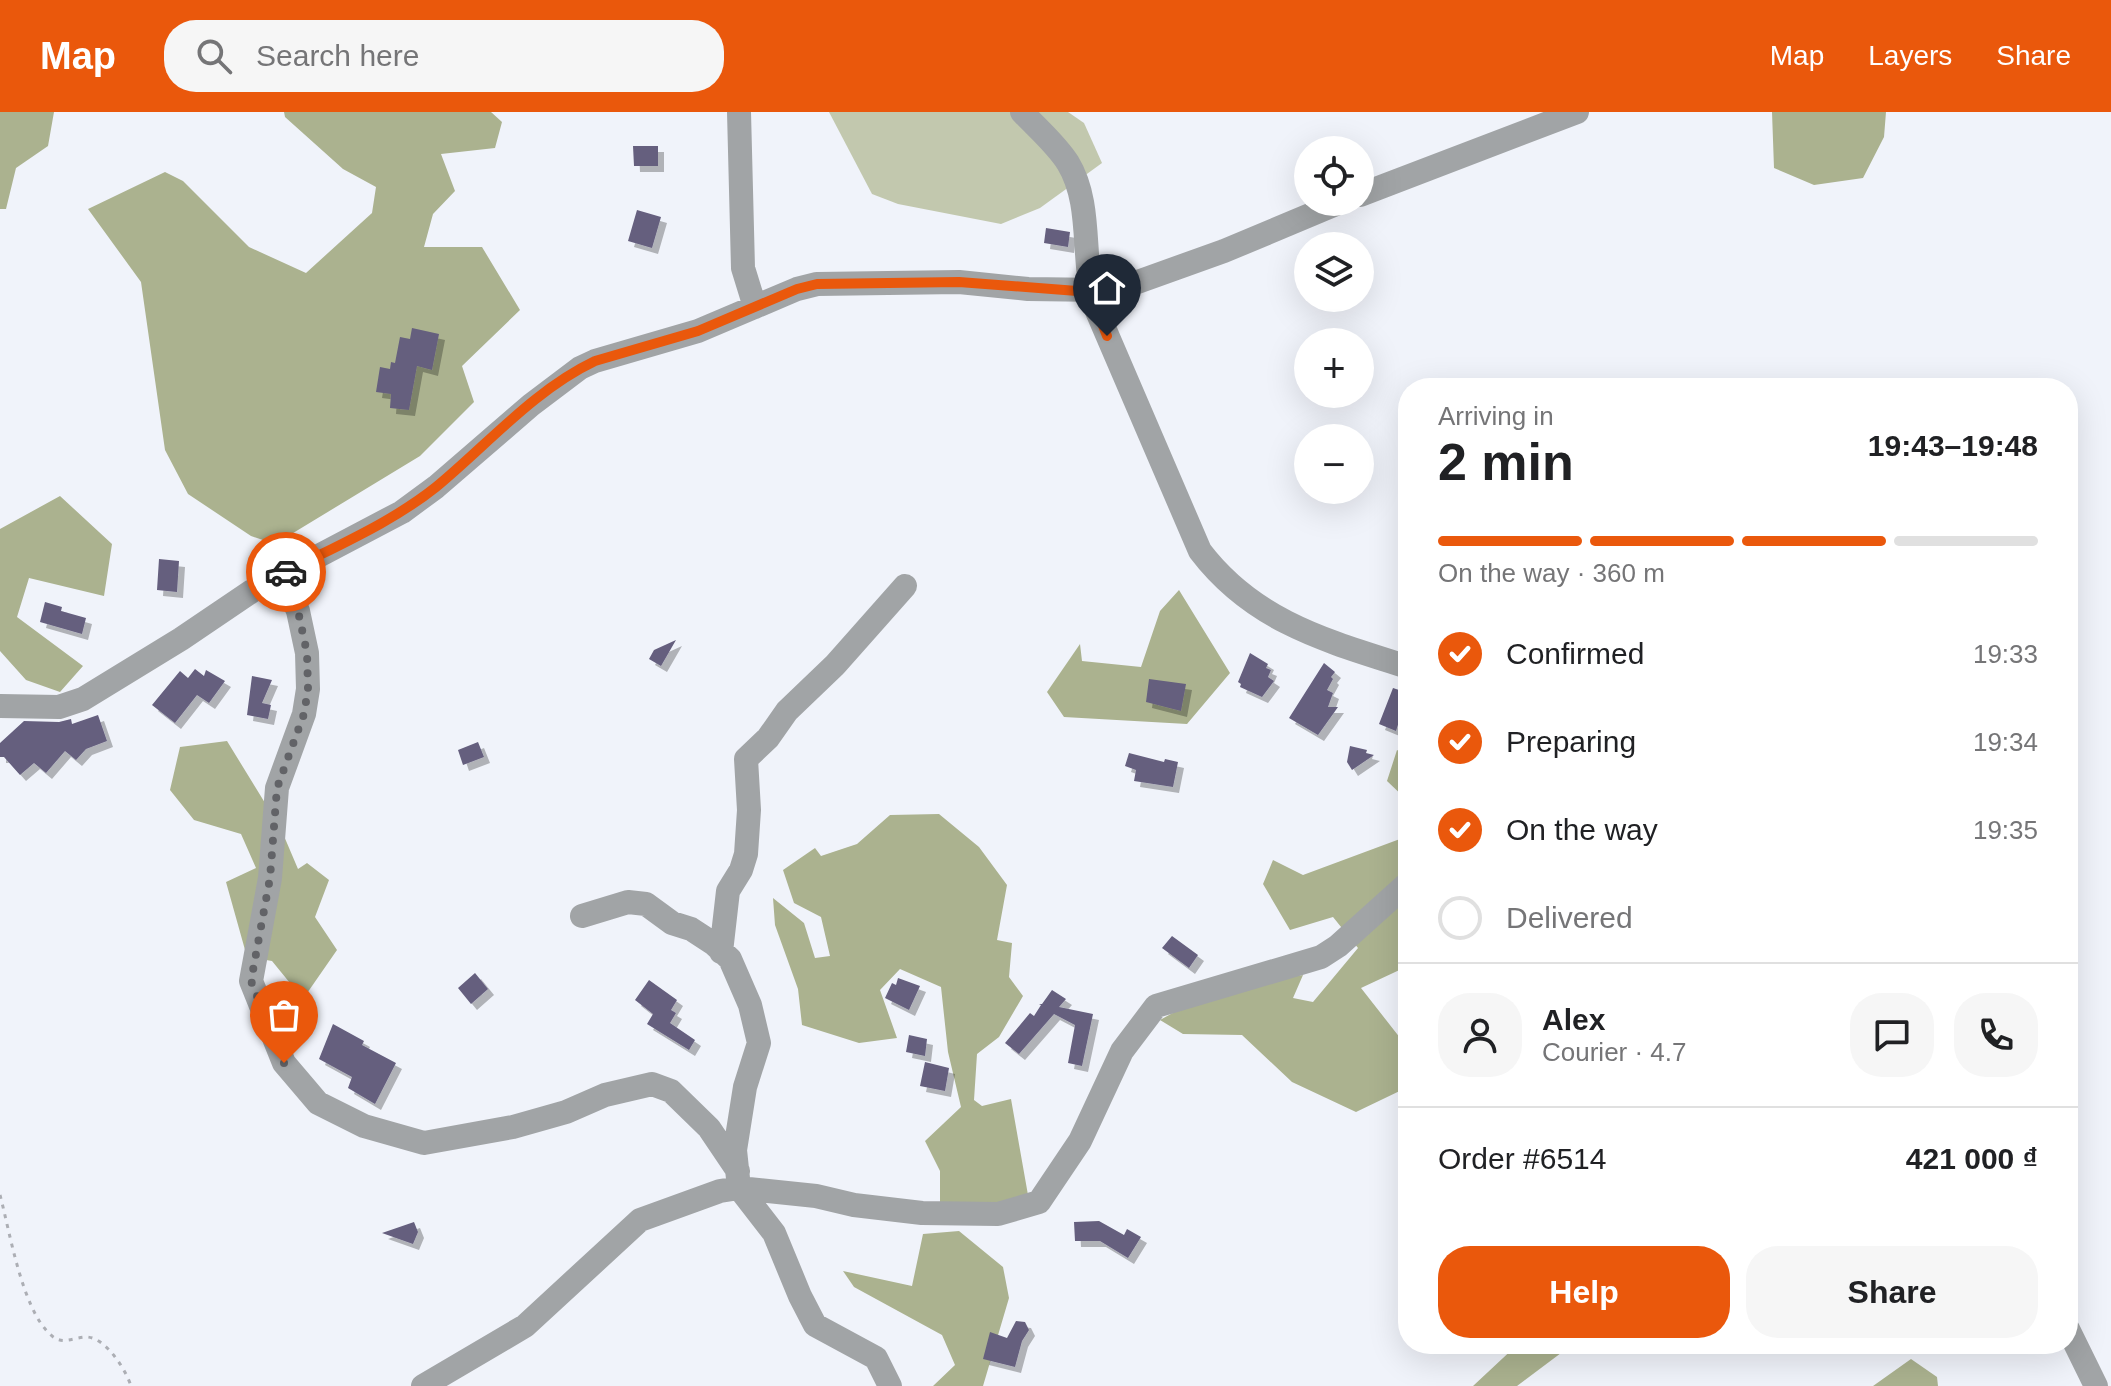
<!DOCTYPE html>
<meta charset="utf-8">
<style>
:root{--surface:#fff;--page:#f6f6f6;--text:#202124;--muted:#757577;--line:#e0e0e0;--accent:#ea580c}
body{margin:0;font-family:Helvetica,sans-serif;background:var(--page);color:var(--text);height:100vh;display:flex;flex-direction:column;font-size:30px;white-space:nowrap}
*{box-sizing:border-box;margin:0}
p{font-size:26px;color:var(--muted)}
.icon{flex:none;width:44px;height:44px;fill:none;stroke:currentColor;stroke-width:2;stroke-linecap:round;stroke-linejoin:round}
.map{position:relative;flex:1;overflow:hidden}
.panel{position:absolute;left:1398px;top:266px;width:680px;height:976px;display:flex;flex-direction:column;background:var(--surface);border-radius:32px;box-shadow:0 8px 32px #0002}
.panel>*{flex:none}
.fabs{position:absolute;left:1294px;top:24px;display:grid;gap:16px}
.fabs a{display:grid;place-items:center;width:80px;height:80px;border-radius:50%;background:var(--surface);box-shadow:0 8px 32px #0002;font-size:40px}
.pin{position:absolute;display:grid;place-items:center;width:68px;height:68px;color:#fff;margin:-82px -34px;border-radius:50% 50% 50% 0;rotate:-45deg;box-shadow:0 0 8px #0007}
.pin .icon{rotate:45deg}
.courier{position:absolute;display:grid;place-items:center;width:80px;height:80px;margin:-40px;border:6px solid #ea580c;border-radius:50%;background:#fff;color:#222;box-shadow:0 2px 10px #0007}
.head em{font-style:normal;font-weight:600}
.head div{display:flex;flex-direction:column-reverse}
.head{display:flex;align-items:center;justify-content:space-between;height:136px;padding:0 40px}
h1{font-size:52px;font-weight:600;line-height:60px}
.bar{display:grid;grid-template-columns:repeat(4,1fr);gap:12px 8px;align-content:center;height:96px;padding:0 40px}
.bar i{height:10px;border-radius:6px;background:var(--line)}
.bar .on{background:var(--accent)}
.bar p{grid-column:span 4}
.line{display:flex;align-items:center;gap:20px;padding:0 40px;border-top:2px solid var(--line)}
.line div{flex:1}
.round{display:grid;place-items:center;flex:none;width:84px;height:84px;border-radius:32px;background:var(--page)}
ol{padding:0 40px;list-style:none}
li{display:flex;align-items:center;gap:24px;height:88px}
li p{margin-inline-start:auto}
li .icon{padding:8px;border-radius:50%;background:var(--accent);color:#fff;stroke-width:4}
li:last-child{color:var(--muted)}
li i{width:44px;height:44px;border:4px solid var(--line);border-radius:50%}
.button{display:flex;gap:16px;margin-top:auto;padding:16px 40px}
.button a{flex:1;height:92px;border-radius:32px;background:var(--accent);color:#fff;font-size:32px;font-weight:600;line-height:92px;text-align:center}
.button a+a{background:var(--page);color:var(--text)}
header{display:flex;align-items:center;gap:48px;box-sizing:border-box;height:112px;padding:0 40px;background:var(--accent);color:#fff}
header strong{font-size:38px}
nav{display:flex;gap:44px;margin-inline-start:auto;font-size:28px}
.search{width:560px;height:72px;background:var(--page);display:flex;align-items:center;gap:20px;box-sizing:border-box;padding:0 28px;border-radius:32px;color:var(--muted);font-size:30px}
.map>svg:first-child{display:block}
</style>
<header>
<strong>Map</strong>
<div class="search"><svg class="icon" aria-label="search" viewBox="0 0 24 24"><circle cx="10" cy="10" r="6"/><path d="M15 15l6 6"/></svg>Search here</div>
<nav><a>Map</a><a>Layers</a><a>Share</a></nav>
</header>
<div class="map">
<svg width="2111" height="1274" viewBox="0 0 2111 1274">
<defs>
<filter id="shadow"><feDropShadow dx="6" dy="6" stdDeviation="0" flood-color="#0004"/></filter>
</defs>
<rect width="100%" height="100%" fill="#f0f3fa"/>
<path fill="#c2c8ae" d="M829 0H1068L1084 11 1102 51 1040 96 1001 112 898 92 872 82Z"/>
<path fill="#abb28f" d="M0 0H54L48 34 16 56 6 97H0Z
M284 0H491L502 10 495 36 441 42 455 79 433 102 424 135H482L520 198 462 254 474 290 420 344 275 432 251 424 188 382 165 338 141 170 88 97 165 60 183 69 249 135 306 161 372 101 376 75 343 57 285 5Z
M1772 0H1886L1884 25 1863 66 1814 73 1774 56Z
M60 384 112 432 104 484 29 466 17 505 83 554 60 580 26 568 0 539V417Z
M1179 478 1230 561 1187 612 1064 605 1047 580 1080 532 1082 549 1141 555 1160 499Z
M227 629 281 717 298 757 307 751 329 768 315 805 337 838 303 887 272 849 247 845 226 770 256 756 241 722 194 708 170 678 180 635Z
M1397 638 1408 644V689L1387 669Z
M939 702 979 735 1007 773 997 828 1012 831 1009 865 1023 884 999 925 977 942 974 988 982 994 1011 987 1028 1083 1003 1092 940 1091V1059L925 1029 961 995 948 940 941 875 900 857 880 878 897 926 859 931 802 913 798 877 775 813 773 786 804 811 815 846 830 844 821 805 794 791 783 758 815 736 821 744 857 732 890 703Z
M1408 724V854L1361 876 1408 936V975L1356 1000 1292 970 1242 923 1183 922 1160 908 1218 876 1303 863 1293 886 1313 890 1358 836 1333 805 1290 818 1263 772 1273 748 1303 763Z
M959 1119 1003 1155 1009 1186 983 1274H933L955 1253 942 1223 854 1175 843 1159 912 1174 923 1122Z
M1518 1232H1573L1517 1274H1473Z
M1911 1247 1937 1265 1938 1274H1873Z"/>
<path fill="#655f7e" filter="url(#shadow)" d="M633 34H658V54H634Z
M637 98 661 105 652 136 628 129Z
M1046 116 1070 120 1068 135 1044 131Z
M412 216 439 222 432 258 417 254 409 298 390 296 391 282 376 280 380 255 390 257 391 250 395 251 400 225 410 227Z
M159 447 179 449 177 480 157 478Z
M45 490 62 495 61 499 86 506 82 522 40 510Z
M676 528 661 554 649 547 654 538Z
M1250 541 1268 552 1266 556 1271 558 1268 565 1274 569 1262 585 1240 575 1241 572 1238 570Z
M1324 551 1335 560 1331 565 1333 567 1327 578 1333 581 1328 595H1338L1318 623 1289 606Z
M195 557 204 564 206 558 225 569 209 591 197 583 175 611 152 593 180 559 188 566Z
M252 564 272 568 262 591 271 593 268 607 247 603Z
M1149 567 1186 572 1181 599 1146 590Z
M1393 576 1408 581 1396 619 1379 612Z
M98 603 107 629 86 637 76 648 65 639 46 661 34 651 20 663 4 645H0V631L24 609 59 610 71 607 72 612Z
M478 630 484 645 463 653 458 638Z
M1350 634 1367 638 1366 641 1374 643 1352 658 1347 650Z
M1129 641 1164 650 1165 647 1178 650 1173 675 1134 669 1136 658 1125 654Z
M1172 824 1198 843 1189 856 1162 836Z
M475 861 488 877 471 892 458 876Z
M898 866 920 874 909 898 885 886 892 871 896 873Z
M649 868 677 888 671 898 676 901 670 911 695 928 689 938 647 912 653 902 635 888Z
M1052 878 1066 887 1059 895 1093 902 1082 954 1068 951 1075 913 1054 902 1019 942 1005 931 1030 901 1034 904 1041 893 1039 892H1042Z
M333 912 364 929 362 933 396 951 375 992 348 976 352 965 319 947Z
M909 923 927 927 925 944 906 940Z
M925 950 949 956 945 979 920 974Z
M1099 1109 1124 1123 1127 1117 1141 1125 1128 1146 1100 1129H1075L1074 1110Z
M414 1110 418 1120 413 1132 382 1121Z
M1016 1209 1025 1210 1029 1218 1022 1229 1015 1255 983 1247 990 1220 1007 1226Z"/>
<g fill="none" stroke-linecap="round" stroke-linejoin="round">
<path stroke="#acaeb4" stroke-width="3" stroke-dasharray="4 6" stroke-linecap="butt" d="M0 1083C10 1120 22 1198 51 1223 62 1234 74 1225 87 1225 106 1226 126 1258 131 1274"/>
<path stroke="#a1a4a6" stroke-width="24" d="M739 0 743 156 755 195
M1022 0C1037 16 1056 32 1068 51 1094 94 1080 150 1096 197L1200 439C1254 510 1327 529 1408 555
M1360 83 1577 0
M282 462 298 499 307 541 308 577 304 602 277 676 270 766 251 869 284 951 318 991 364 1014 424 1031 513 1015 566 1000 605 983 652 972 671 979 709 1016 738 1059
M0 594 59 595 83 587 181 527 252 479 402 400 436 375 531 293 580 256 595 249 698 219 797 177 817 172 959 170 1028 177 1103 178 1132 172 1224 139 1341 90
M582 804 628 790 646 792 672 811 691 817 714 832 730 847 750 893 759 931 745 975 735 1038 739 1076 774 1121 800 1184 815 1213 876 1246 890 1274
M721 840 728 779 741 758 746 742 749 698 746 647 768 626 787 599 835 553 905 474
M2068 1217 2096 1274
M423 1274 525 1214 640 1108 720 1079 739 1076 816 1084 854 1093 922 1101 998 1102 1039 1090 1080 1029 1122 939 1156 894 1321 845 1338 834 1408 771"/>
</g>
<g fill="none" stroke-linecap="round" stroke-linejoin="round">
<path stroke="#626367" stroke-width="8" stroke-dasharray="0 14.4" d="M284 951 251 869 270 766 277 676 304 602 308 577 307 541 298 499 282 462 286 460"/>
<path stroke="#ea580c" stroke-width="10" d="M286 460C336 434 391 411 436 375 487 333 534 278 595 249L698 219 797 177 817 172 959 170 1090 180 1107 224"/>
</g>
</svg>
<div class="fabs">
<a><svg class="icon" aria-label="locate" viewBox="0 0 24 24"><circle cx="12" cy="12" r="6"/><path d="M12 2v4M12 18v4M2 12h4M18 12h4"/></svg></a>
<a><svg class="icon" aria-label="layers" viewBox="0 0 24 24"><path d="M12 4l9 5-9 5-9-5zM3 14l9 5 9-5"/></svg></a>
<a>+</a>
<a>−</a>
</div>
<div class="pin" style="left:284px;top:951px;background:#ea580c"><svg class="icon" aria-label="bag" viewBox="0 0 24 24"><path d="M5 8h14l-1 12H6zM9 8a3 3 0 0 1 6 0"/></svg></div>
<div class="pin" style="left:1107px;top:224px;background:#1f2937"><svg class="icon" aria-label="home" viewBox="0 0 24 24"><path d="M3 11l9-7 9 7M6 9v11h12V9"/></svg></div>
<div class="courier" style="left:286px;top:460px"><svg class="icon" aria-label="car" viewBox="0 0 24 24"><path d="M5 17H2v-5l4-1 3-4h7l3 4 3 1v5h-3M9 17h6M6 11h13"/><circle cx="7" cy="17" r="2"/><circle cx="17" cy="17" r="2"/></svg></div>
<section class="panel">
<div class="head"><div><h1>2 min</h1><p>Arriving in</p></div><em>19:43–19:48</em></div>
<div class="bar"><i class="on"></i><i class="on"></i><i class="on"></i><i></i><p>On the way · 360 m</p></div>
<ol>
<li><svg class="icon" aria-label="check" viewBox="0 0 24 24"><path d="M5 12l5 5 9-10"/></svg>Confirmed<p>19:33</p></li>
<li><svg class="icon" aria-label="check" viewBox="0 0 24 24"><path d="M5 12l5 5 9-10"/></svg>Preparing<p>19:34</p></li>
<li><svg class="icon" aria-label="check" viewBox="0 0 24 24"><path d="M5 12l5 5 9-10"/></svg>On the way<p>19:35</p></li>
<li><i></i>Delivered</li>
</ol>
<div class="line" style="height:144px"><a class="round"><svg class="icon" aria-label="person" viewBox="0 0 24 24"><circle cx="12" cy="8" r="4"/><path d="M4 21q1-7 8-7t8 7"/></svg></a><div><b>Alex</b><p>Courier · 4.7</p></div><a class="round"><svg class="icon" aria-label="chat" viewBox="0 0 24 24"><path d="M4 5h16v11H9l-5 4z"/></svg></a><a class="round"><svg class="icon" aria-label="phone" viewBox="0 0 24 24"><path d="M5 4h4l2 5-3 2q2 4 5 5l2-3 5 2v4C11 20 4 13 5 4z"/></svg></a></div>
<div class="line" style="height:104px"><div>Order #6514</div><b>421 000 ₫</b></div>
<div class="button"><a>Help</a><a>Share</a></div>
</section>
</div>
